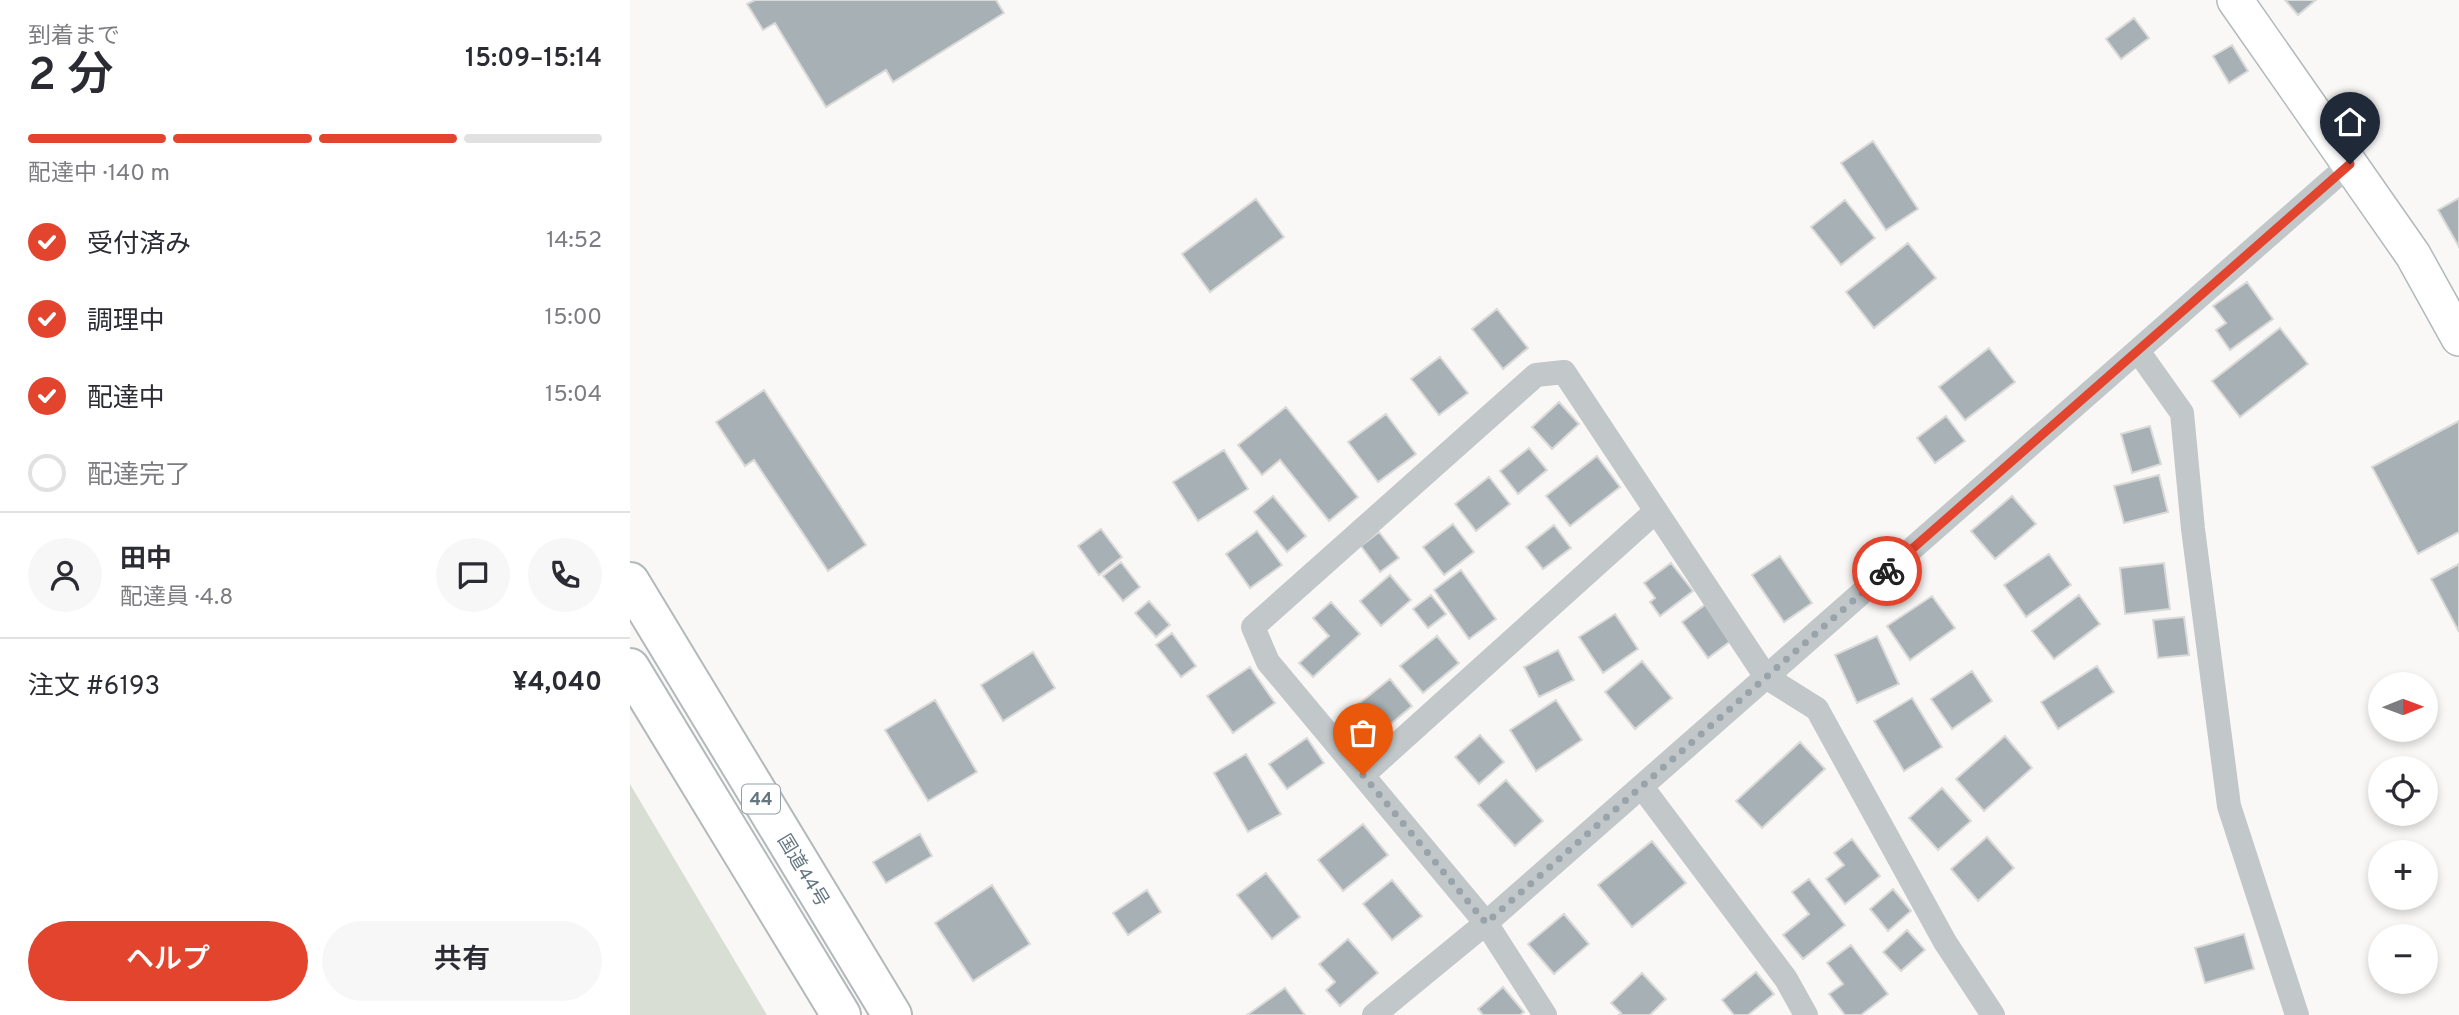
<!DOCTYPE html>
<html lang="ja">
<meta charset="utf-8">
<style>
:root{--surface:#fff;--page:#f7f7f7;--text:#2b2b33;--muted:#7c7c81;--line:#e1e1e2;--accent:#e2442d}
body{margin:0;font-family:Overpass,"Noto Sans JP",sans-serif;background:var(--page);color:var(--text);height:100vh;display:flex;flex-direction:column;font-size:26px;white-space:nowrap}
*{box-sizing:border-box;margin:0}
p{font-size:23px;color:var(--muted)}
.icon{flex:none;width:38px;height:38px;fill:none;stroke:currentColor;stroke-width:2;stroke-linecap:round;stroke-linejoin:round}
.map{position:relative;flex:1;overflow:hidden}
.panel{display:flex;flex-direction:column;background:var(--surface);width:630px}
.panel>*{flex:none}
.needle{width:46px;rotate:89deg}
.fabs{position:absolute;left:1738px;top:672px;display:grid;gap:14px}
.fabs a{display:grid;place-items:center;width:70px;height:70px;border-radius:50%;background:var(--surface);box-shadow:0 4px 10px #0003;font-size:35px}
.pin{position:absolute;display:grid;place-items:center;width:60px;height:60px;color:#fff;margin:-72px -30px;border-radius:50% 50% 50% 0;rotate:-45deg;box-shadow:0 0 7px #0007}
.pin .icon{rotate:45deg}
.courier{position:absolute;display:grid;place-items:center;width:70px;height:70px;margin:-35px;border:5px solid #e2442d;border-radius:50%;background:#fff;color:#222;box-shadow:0 2px 9px #0007}
.summary em{font-style:normal;font-weight:600}
.summary div{display:flex;flex-direction:column-reverse}
.summary{display:flex;align-items:center;justify-content:space-between;height:119px;padding:0 28px}
h1{font-size:46px;font-weight:600;line-height:52px}
.bar{display:grid;grid-template-columns:repeat(4,1fr);gap:10px 7px;align-content:center;height:84px;padding:0 28px}
.bar i{height:9px;border-radius:5px;background:var(--line)}
.bar .on{background:var(--accent)}
.bar p{grid-column:span 4}
.line{display:flex;align-items:center;gap:18px;padding:0 28px;border-top:2px solid var(--line)}
.line div{flex:1}
.round{display:grid;place-items:center;flex:none;width:74px;height:74px;border-radius:37px;background:var(--page)}
ol{padding:0 28px;list-style:none}
li{display:flex;align-items:center;gap:21px;height:77px}
li p{margin-inline-start:auto}
li .icon{padding:7px;border-radius:50%;background:var(--accent);color:#fff;stroke-width:4}
li:last-child{color:var(--muted)}
li i{width:38px;height:38px;border:4px solid var(--line);border-radius:50%}
.primary-button{display:flex;gap:14px;margin-top:auto;padding:14px 28px}
.primary-button a{flex:1;height:80px;border-radius:42px;background:var(--accent);color:#fff;font-size:28px;font-weight:600;line-height:80px;text-align:center}
.primary-button a+a{background:var(--page);color:var(--text)}
main{display:flex;flex:1;min-height:0}
.map>svg:first-child{display:block}
</style>
<main>
<section class="panel">
<div class="summary"><div><h1>2 分</h1><p>到着まで</p></div><em>15:09–15:14</em></div>
<div class="bar"><i class="on"></i><i class="on"></i><i class="on"></i><i></i><p>配達中 · 140 m</p></div>
<ol>
<li><svg class="icon" aria-label="check" viewBox="0 0 24 24"><path d="M5 12l5 5 9-10"/></svg>受付済み<p>14:52</p></li>
<li><svg class="icon" aria-label="check" viewBox="0 0 24 24"><path d="M5 12l5 5 9-10"/></svg>調理中<p>15:00</p></li>
<li><svg class="icon" aria-label="check" viewBox="0 0 24 24"><path d="M5 12l5 5 9-10"/></svg>配達中<p>15:04</p></li>
<li><i></i>配達完了</li>
</ol>
<div class="line" style="height:126px"><a class="round"><svg class="icon" aria-label="person" viewBox="0 0 24 24"><circle cx="12" cy="8" r="4"/><path d="M4 21q1-7 8-7t8 7"/></svg></a><div><b>田中</b><p>配達員 · 4.8</p></div><a class="round"><svg class="icon" aria-label="chat" viewBox="0 0 24 24"><path d="M4 5h16v11H9l-5 4z"/></svg></a><a class="round"><svg class="icon" aria-label="phone" viewBox="0 0 24 24"><path d="M5 4h4l2 5-3 2q2 4 5 5l2-3 5 2v4C11 20 4 13 5 4z"/></svg></a></div>
<div class="line" style="height:91px"><div>注文 #6193</div><b>¥4,040</b></div>
<div class="primary-button"><a>ヘルプ</a><a>共有</a></div>
</section>
<div class="map">
<svg width="1829" height="1015" viewBox="0 0 1829 1015">
<rect width="100%" height="100%" fill="#f9f8f6"/>
<path fill="#d9ded5" d="M0 784 137 1015H0Z"/>
<path fill="#a7b1b5" stroke="#dadad8" stroke-width="2" d="M125 0H366L374 13 263 82 256 70 196 107 145 23 133 30 117 4Z
M1655 0H1686L1668 15Z
M1504 18 1519 38 1491 59 1476 39Z
M1602 45 1618 71 1599 83 1583 56Z
M1243 141 1288 209 1256 230 1211 163Z
M1829 198V247L1808 210Z
M626 199 654 237 580 292 552 254Z
M1215 200 1245 238 1211 265 1181 227Z
M1278 243 1306 278 1244 328 1216 292Z
M1617 282 1643 319 1600 350 1586 330 1596 323 1583 306Z
M867 309 898 348 873 369 842 329Z
M1650 328 1678 364 1610 417 1582 381Z
M1359 348 1385 382 1335 420 1309 387Z
M810 357 838 393 809 415 781 379Z
M134 390 236 545 198 571 124 460 115 466 86 422Z
M929 402 949 424 922 449 902 427Z
M656 407 728 497 699 521 650 460 632 475 608 445Z
M756 414 786 454 748 482 718 442Z
M1316 416 1335 441 1305 463 1287 438Z
M1829 421V532L1788 554 1742 467Z
M1520 426 1531 464 1502 473 1491 434Z
M899 448 917 470 888 494 870 471Z
M594 450 618 489 568 521 543 482Z
M967 456 990 487 940 526 916 496Z
M1529 475 1538 512 1494 523 1484 486Z
M859 477 880 504 846 531 825 504Z
M643 496 676 536 657 552 624 512Z
M1382 496 1406 524 1365 559 1341 531Z
M823 524 844 552 814 575 793 547Z
M924 525 941 548 913 569 896 547Z
M471 529 492 557 469 575 448 546Z
M627 531 652 565 620 588 596 554Z
M749 532 769 558 750 572 731 546Z
M1419 554 1441 585 1396 617 1374 585Z
M1150 556 1182 603 1154 622 1122 575Z
M491 562 510 587 493 601 473 576Z
M1041 563 1063 591 1030 616 1020 602 1025 598 1014 583Z
M1534 563 1540 609 1495 614 1490 568Z
M1829 564V632L1801 579Z
M831 570 866 619 839 639 804 590Z
M760 575 781 600 751 626 730 601Z
M801 595 816 614 798 628 783 609Z
M1449 595 1470 624 1424 659 1402 631Z
M1302 596 1325 628 1280 660 1257 626Z
M519 601 540 625 526 637 505 613Z
M701 602 730 634 683 677 669 663 699 636 683 618Z
M1076 604 1102 640 1078 658 1052 622Z
M985 614 1008 649 973 673 949 637Z
M1554 617 1559 655 1528 658 1523 620Z
M542 633 566 666 551 677 526 645Z
M807 636 829 663 793 693 770 666Z
M1247 636 1269 684 1227 703 1205 655Z
M928 650 944 680 909 697 894 667Z
M403 652 425 688 373 721 351 685Z
M1012 661 1042 698 1005 729 975 692Z
M1467 666 1484 692 1428 729 1411 702Z
M620 667 645 703 603 733 577 696Z
M1342 671 1362 701 1322 729 1301 699Z
M760 679 782 706 744 738 721 710Z
M1282 698 1312 747 1274 771 1244 721Z
M305 700 347 772 298 801 255 730Z
M926 700 952 740 906 771 880 730Z
M850 735 874 762 849 784 825 757Z
M1375 736 1402 768 1354 811 1326 779Z
M677 738 694 763 657 789 639 764Z
M1170 742 1195 769 1132 828 1106 801Z
M616 754 651 814 618 832 584 773Z
M876 780 913 821 885 846 848 805Z
M1312 788 1341 821 1308 850 1279 818Z
M733 824 758 855 713 891 688 860Z
M290 834 302 856 256 883 243 862Z
M1357 837 1384 868 1348 901 1321 869Z
M1222 839 1250 876 1215 904 1196 879 1214 865 1204 853Z
M1022 841 1056 883 1002 927 968 885Z
M636 873 670 917 642 939 607 895Z
M1179 879 1215 925 1173 959 1153 935 1179 914 1162 892Z
M762 880 792 916 762 940 733 904Z
M362 885 400 944 343 981 305 923Z
M1263 889 1281 911 1258 931 1240 909Z
M517 890 531 912 498 935 483 913Z
M934 914 959 944 924 974 898 944Z
M1277 930 1295 950 1271 971 1253 952Z
M1614 934 1624 969 1575 983 1565 948Z
M718 939 748 973 710 1006 696 990 705 982 689 964Z
M1221 945 1258 994 1231 1015H1215L1199 994 1213 984 1197 963Z
M1126 972 1144 994 1118 1015H1104L1092 1000Z
M1012 973 1036 999 1020 1015H989L991 1013 981 1003Z
M873 987 894 1012 890 1015H853L848 1009Z
M655 988 675 1015H617Z"/>
<g fill="none" stroke-linecap="round" stroke-linejoin="round">
<defs>
<path id="secondary" d="M1605 0 1783 255 1829 338"/>
<path id="highway" d="M0 582 262 1015
M0 668 211 1015"/>
</defs>
<use href="#secondary" stroke="#b2b9bd" stroke-width="38"/>
<use href="#highway" stroke="#b3b8bb" stroke-width="42"/>
<path stroke="#c2c7ca" stroke-width="24" d="M1508 351 1552 413 1563 529 1599 806 1667 1015
M733 775 1026 511
M1012 787 1156 979 1176 1015
M744 1015 856 923 1720 164
M915 1015 856 923 638 662 623 627 906 375 934 372 1136 677 1187 709 1315 942 1363 1015"/>
<use href="#secondary" stroke="#fff" stroke-width="35"/>
<use href="#highway" stroke="#fff" stroke-width="38"/>
</g>
<g fill="none" stroke-linecap="round" stroke-linejoin="round">
<path stroke="#98a4aa" stroke-width="7" stroke-dasharray="0 12.6" d="M733 775 856 923 1257 571"/>
<path stroke="#e2442d" stroke-width="9" d="M1257 571 1720 164"/>
</g>
<g text-anchor="middle" stroke-width="7" stroke-linejoin="round" paint-order="stroke">
<rect fill="#fff" stroke="#92a0a7" stroke-width="2" x="112" y="784.5" width="38" height="29" rx="5"/>
<g font-size="18" font-weight="bold" fill="#647781">
<text x="131" y="805">44</text>
</g>
<g font-size="19" fill="#647781" stroke="#fff">
<text transform="translate(174 870) rotate(59)" y="7">国道44号</text>
</g>
</g>
</svg>
<div class="fabs">
<a><svg class="needle" viewBox="-14 -14 28 28"><path d="M0-13l5 13h-10z" fill="#e53935"/><path d="M0 13l5-13h-10z" fill="#7c7c81"/></svg></a>
<a><svg class="icon" aria-label="locate" viewBox="0 0 24 24"><circle cx="12" cy="12" r="6"/><path d="M12 2v4M12 18v4M2 12h4M18 12h4"/></svg></a>
<a>+</a>
<a>−</a>
</div>
<div class="pin" style="left:733px;top:775px;background:#ea580c"><svg class="icon" aria-label="bag" viewBox="0 0 24 24"><path d="M5 8h14l-1 12H6zM9 8a3 3 0 0 1 6 0"/></svg></div>
<div class="pin" style="left:1720px;top:164px;background:#1f2937"><svg class="icon" aria-label="home" viewBox="0 0 24 24"><path d="M3 11l9-7 9 7M6 9v11h12V9"/></svg></div>
<div class="courier" style="left:1257px;top:571px"><svg class="icon" aria-label="bike" viewBox="0 0 24 24"><circle cx="6" cy="16" r="4"/><circle cx="18" cy="16" r="4"/><path d="M6 16l4-8h5l3 8M10 8l3 8H6M13 5h3"/></svg></div>
</div>
</main>
